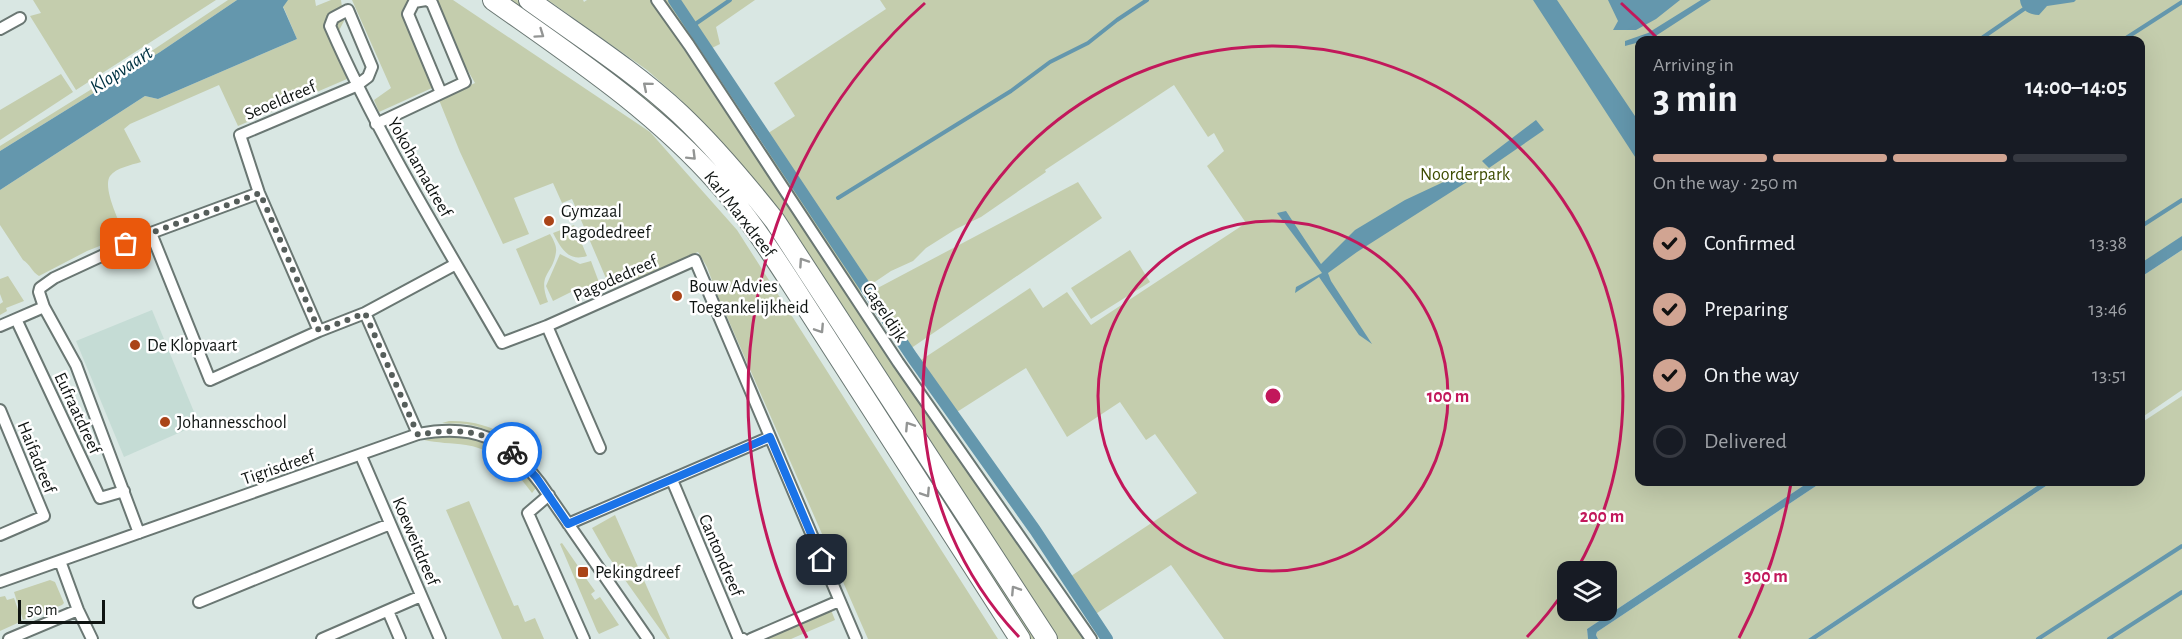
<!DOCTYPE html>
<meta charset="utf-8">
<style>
:root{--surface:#171b24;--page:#20242c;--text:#f1f3f6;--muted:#9ea1a6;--line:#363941;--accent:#d1a492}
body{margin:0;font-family:"Alegreya Sans",sans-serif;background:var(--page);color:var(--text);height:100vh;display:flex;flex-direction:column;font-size:22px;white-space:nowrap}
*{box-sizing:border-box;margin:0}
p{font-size:20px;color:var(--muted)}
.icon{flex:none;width:33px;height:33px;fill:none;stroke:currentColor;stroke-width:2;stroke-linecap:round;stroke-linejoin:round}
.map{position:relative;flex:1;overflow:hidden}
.sheet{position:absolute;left:1635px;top:36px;width:510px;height:450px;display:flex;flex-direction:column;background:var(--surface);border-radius:12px;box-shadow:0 6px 24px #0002}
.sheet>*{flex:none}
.fabs{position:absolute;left:1557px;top:561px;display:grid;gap:12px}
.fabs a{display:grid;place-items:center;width:60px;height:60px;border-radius:12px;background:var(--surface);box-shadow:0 6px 24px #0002;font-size:30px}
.scale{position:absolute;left:18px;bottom:15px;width:87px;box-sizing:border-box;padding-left:6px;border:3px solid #0f1412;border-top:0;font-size:16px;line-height:21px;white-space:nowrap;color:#0f1412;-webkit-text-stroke:4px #fff;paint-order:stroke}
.pin{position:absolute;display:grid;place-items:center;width:51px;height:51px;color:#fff;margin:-26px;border-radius:12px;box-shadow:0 3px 9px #0006}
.courier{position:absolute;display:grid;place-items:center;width:60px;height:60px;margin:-30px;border:4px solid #1a73e8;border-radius:50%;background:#fff;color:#222;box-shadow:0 2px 8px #0007}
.overview em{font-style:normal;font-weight:700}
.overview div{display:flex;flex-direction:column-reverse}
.overview{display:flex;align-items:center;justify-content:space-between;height:102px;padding:0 18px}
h1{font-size:39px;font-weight:700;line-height:45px}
.bar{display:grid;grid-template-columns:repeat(4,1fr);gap:9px 6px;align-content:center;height:72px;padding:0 18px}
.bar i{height:8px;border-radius:4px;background:var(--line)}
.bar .on{background:var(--accent)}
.bar p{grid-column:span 4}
ol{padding:0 18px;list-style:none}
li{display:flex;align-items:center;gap:18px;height:66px}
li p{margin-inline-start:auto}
li .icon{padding:6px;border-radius:50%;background:var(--accent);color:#111;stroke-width:4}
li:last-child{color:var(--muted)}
li i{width:33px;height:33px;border:3px solid var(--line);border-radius:50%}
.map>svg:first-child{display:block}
</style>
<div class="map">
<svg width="2182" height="639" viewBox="0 0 2182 639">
<rect width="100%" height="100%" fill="#d9e7e3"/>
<path fill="#c5dcd5" d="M152 310 199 424 124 457 76 341Z"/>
<path fill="#c4cdad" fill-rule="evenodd" d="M33 0H216L76 90 30 16 41 13Z
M228 0H237L160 52 0 151V146L132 64Z
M287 0H315L316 6 331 0H341L344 21 332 44 347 79 238 126 219 85 130 124 124 129 141 162C131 165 116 168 110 176 102 188 120 223 125 236L87 251 39 276C32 272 30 264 23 260L0 225V190L145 96 158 99 297 39 283 6Z
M352 0H411L404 15 405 22 432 88 379 112 374 100 391 88Z
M427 0H453L650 132 737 230 998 639H868L717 294 707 267 698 252 637 279 618 284 616 280 608 283 572 199 562 203 553 183 514 198 529 234 503 244 460 152 439 100 475 83Z
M502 0H517L637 84 748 192 1042 639H1028L747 207Z
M548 0H583L584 2 587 0H651L914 395 1005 520 1085 639H1055L767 196 738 160 680 99 647 70Z
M657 0H755L716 27 720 44 704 52 697 40 689 45Z
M880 0H2182V238L2141 265 2140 40H1640V482H1809L1587 629 1588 639H1224L1171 565 1091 617 1065 580 1197 493 1155 434 1146 440 1120 402 1067 437 1026 368 949 417 915 364 1030 288 1043 308 1067 292 1091 325 1246 223 1207 166 1224 151 1214 133 1208 137 1174 85 1045 170 1046 172 981 217 956 229 926 248 913 261 891 271 854 296 760 153 769 147 762 137 795 116 774 83 886 9ZM1568 572H1606V610H1568Z
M61 74 73 92 0 140V110Z
M1078 182 1102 218 904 353 866 297 872 291Z
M574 225 587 256C568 262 561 248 553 233Z
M550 234C553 239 557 246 556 252 553 275 537 273 548 302L540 305 516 249Z
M1130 250 1150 282 1091 319 1071 288Z
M2182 250V390L2141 418V277Z
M560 254 580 264 591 261 600 285 583 292 581 287 553 301 546 286Z
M8 276 24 301 6 308 7 311 0 315V304L3 302 0 294V279Z
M2182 396V639H1816L2052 482H2140L2141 423Z
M449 421C484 420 517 435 538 464L534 467C518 444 494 429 466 424 458 423 450 424 442 423Z
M450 435C491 438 512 457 536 488L532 493C514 469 497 450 466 445 452 443 437 443 424 440Z
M1822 482H2043L1808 639H1598L1596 635 1597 632Z
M469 501 514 606 518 605 525 622 535 618 544 639H502L446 510Z
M615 515 670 639H667L608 556 592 528Z
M562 543 580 569 578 570 583 578 585 577 595 591 591 594 595 600 600 597 619 625 599 634 597 631 560 544Z
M50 580 55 582 64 603 62 605 23 620 14 592Z
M5 596 7 600 14 598 22 621 0 631V597Z
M831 610 835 620 791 639H762Z"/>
<path fill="#6497ad" d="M237 0H288L283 7 297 39 158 99 145 96 0 190V151L160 52Z
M1533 0H1557L1639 122V163Z
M1608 0H1680L1656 19 1636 30H1613L1618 21Z
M1701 0H1711L1651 39 1625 46V41L1648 33Z
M2020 0H2076L2074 2 2047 6 2039 15C2029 15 2021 10 2020 0Z
M1536 120 1544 130 1489 168 1482 161Z
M1467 171 1473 178 1357 252 1328 273 1331 281 1372 344 1359 335 1319 277 1295 293 1296 287 1322 273 1277 213 1286 211 1321 264 1355 230 1405 200Z
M2182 236V250L2141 277V263Z
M1809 482H1822L1597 632 1596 635 1598 639H1588L1587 629Z
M2043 482H2052L1816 639H1808Z"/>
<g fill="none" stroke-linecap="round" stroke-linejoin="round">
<path stroke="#6497ad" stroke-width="4" d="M691 27 730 0
M1979 40 2024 9
M2123 40 2182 2
M838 198 1011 91 1050 62 1088 43 1117 20 1147 0
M2140 227 2182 200
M2038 639 2182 546
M2109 639 2182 592"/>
<path stroke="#6497ad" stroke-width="12" d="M674 0 912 357 1035 530 1107 639"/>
<defs>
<path id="street" d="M426 0 414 2 408 14 441 93
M657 0 689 45 898 362 1091 639
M0 29 20 18
M376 124 465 82 432 3 427 0
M151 233 210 380 319 331 365 313 456 264
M365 313 418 434
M16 319 100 498 124 491
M0 326 44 307
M547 326 600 448
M319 331 259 193 240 135 356 86 368 77 372 67 348 10 333 18 330 26C378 136 442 239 502 343L547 326 695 260 856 639
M0 410 44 516 0 535
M361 456 440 639
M672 480 738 637 743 639
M549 495 528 513 584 639
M568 524 770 437
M139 533 76 365 44 307 39 292 40 288 54 278 151 233 259 193
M60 561 78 610 92 639
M0 582 418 434C474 423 506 438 540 483L648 639
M199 602 390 524
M388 611 400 639
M9 639 78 610
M322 639 421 596
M751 639 839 601"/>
<path id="highway" d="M493 0C572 56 654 110 719 184 746 214 769 249 791 283L1020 639
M529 0C580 37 634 71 680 114 715 147 745 183 775 221L1047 639"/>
</defs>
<use href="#street" stroke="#6a7773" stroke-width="14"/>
<use href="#highway" stroke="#6a7773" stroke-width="22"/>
<use href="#street" stroke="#fff" stroke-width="10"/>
<use href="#highway" stroke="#fff" stroke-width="20"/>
</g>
<defs><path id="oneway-chevron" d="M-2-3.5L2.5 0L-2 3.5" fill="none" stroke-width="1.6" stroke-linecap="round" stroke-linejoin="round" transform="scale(1.5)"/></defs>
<g stroke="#939594">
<use href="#oneway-chevron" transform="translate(540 34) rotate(35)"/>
<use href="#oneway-chevron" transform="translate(647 86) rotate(-140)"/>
<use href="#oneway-chevron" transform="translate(692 156) rotate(45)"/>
<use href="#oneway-chevron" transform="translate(803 262) rotate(-124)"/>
<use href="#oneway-chevron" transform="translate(820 329) rotate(57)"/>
<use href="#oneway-chevron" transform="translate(909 426) rotate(-123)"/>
<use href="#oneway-chevron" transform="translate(926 493) rotate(57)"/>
<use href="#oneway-chevron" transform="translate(1015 590) rotate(-123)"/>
</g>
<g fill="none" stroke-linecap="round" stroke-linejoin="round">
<path stroke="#565e5b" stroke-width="6" stroke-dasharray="0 10.8" d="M126 244 151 233 260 193 319 331 365 313 418 435C452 428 485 429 512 452"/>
<path stroke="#1a73e8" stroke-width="8" d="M512 452 536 477 568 524 770 437 822 560"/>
</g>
<g fill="none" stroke="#c2185b" stroke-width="3">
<circle cx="1273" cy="396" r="175"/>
<path d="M1567 587A350 350 0 0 1 1527 637M1019 637A350 350 0 1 1 1576 571"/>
<path d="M1791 483A525 525 0 0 1 1739 638M807 638A525 525 0 0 1 925 3M1621 3A525 525 0 0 1 1657 38"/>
</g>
<g fill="#aa4418" stroke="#fff" stroke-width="2">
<circle cx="549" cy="221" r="6"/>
<circle cx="677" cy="296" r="6"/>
<circle cx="135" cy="345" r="6"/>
<circle cx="165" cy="422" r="6"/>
<rect x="577" y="566" width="12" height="12" rx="3"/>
</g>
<g text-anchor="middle" stroke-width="5" stroke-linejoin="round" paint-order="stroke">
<g font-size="18" fill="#0f1412" stroke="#fff">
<text transform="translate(280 100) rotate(-23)" y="6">Seoeldreef</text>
<text transform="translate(420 167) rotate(60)" y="6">Yokohamadreef</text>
<text transform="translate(740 214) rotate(52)" y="6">Karl Marxdreef</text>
<text transform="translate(615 278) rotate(-24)" y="6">Pagodedreef</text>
<text transform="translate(885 312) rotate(57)" y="6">Gageldijk</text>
<text transform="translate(78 413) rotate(65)" y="6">Eufraatdreef</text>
<text transform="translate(37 457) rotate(68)" y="6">Haifadreef</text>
<text transform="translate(278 467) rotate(-19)" y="6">Tigrisdreef</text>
<text transform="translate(416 541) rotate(67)" y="6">Koeweitdreef</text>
<text transform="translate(721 555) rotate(67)" y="6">Cantondreef</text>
</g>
<g font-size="18" fill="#3e4c00" stroke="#fff">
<text x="1465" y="180">Noorderpark</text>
</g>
<g font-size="18" fill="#0f1412" stroke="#fff" text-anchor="start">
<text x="561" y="217">Gymzaal<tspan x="561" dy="21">Pagodedreef</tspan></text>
<text x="689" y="292">Bouw Advies<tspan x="689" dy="21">Toegankelijkheid</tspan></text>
<text x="147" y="351">De Klopvaart</text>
<text x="177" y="428">Johannesschool</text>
<text x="595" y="578">Pekingdreef</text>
</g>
<g font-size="20" font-style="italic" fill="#013242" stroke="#fff">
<text transform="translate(121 69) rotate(-33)" y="7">Klopvaart</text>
</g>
</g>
<circle cx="1273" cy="396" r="9" fill="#c2185b" stroke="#fff" stroke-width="3"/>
<g font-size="18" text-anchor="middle" font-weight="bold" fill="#c2185b" stroke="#fff" stroke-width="5" stroke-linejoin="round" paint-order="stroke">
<text x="1448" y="402">100 m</text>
<text x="1602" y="522">200 m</text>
<text x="1766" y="582">300 m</text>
</g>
</svg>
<div class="fabs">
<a><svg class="icon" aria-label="layers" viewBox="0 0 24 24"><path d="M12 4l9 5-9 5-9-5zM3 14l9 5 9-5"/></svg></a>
</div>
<div class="scale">50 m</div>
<div class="pin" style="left:126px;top:244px;background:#ea580c"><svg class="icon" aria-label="bag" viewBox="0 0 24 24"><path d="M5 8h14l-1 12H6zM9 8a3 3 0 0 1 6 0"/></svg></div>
<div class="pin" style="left:822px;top:560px;background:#1f2937"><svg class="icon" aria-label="home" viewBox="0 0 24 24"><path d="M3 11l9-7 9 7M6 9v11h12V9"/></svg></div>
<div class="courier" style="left:512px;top:452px"><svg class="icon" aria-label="bike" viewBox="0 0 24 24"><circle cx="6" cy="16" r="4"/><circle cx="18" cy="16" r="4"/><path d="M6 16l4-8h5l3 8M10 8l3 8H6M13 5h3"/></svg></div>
<section class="sheet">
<div class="overview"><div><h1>3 min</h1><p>Arriving in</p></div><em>14:00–14:05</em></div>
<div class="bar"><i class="on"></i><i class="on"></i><i class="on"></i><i></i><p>On the way · 250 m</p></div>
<ol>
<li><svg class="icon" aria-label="check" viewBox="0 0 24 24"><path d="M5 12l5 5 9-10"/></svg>Confirmed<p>13:38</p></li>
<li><svg class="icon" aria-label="check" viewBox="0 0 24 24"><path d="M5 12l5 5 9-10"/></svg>Preparing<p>13:46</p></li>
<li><svg class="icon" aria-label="check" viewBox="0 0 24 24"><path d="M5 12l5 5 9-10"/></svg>On the way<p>13:51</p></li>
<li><i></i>Delivered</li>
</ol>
</section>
</div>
